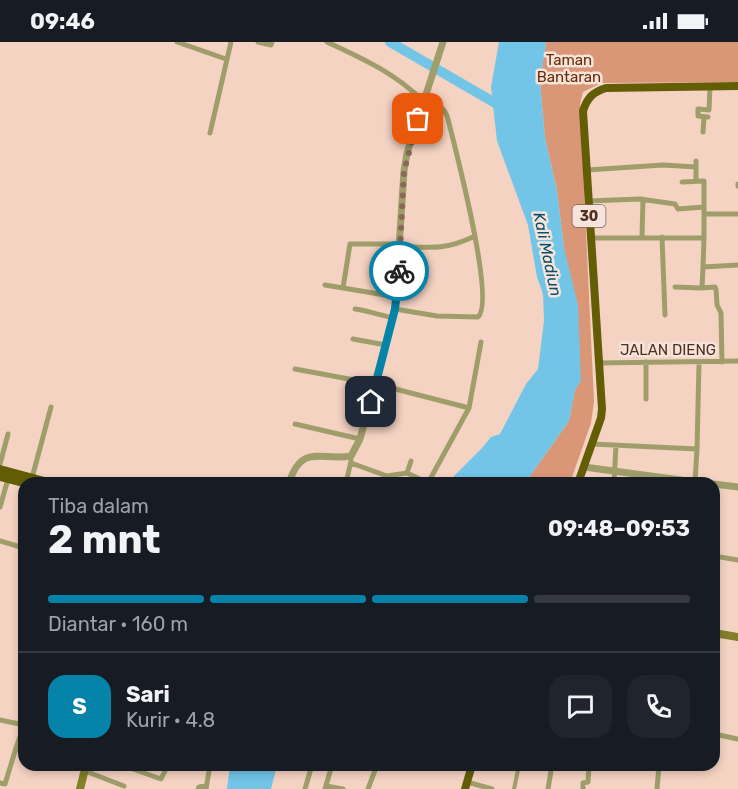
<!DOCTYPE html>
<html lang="id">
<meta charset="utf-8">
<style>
:root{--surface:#171b24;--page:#20242c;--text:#f1f3f6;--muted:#9ea1a6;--line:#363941;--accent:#0683a8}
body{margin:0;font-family:Rubik,sans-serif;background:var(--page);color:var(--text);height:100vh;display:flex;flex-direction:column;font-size:22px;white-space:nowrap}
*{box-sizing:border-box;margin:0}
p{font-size:20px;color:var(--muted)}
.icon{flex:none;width:33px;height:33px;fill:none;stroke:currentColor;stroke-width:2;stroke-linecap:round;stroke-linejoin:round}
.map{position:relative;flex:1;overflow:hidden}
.drawer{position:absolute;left:18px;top:435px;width:702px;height:294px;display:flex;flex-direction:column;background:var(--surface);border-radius:18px;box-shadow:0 3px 9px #0003}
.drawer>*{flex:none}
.pin{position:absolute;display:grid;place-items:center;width:51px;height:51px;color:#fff;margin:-26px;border-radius:12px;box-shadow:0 3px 9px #0006}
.courier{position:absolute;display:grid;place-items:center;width:60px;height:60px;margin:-30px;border:4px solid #0683a8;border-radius:50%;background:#fff;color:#222;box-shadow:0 2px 8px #0007}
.summary em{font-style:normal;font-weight:700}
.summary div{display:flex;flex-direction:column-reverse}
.summary{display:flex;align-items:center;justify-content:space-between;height:102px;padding:0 30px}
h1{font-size:39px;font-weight:700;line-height:45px}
.bar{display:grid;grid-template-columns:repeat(4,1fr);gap:9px 6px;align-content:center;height:72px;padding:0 30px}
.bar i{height:8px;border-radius:4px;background:var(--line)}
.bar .active{background:var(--accent)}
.bar p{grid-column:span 4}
.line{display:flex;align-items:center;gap:15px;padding:0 30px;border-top:2px solid var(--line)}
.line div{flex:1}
.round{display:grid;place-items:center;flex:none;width:63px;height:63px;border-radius:18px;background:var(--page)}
.status{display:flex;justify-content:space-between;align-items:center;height:42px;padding:0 30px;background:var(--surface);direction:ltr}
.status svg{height:16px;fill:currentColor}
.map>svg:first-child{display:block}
</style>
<div class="status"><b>09:46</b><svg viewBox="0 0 49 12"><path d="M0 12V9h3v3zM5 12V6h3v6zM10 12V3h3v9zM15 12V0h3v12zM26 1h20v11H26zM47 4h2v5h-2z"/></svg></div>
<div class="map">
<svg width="738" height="747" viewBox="0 0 738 747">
<rect width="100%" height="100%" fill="#f5d3c3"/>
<path fill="#da9777" d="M546 0H738V40L601 41 583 50 580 62 594 360 591 381 570 441H525L569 379 575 347 564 206 557 149 545 96 540 40Z"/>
<path fill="#72c5e6" d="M499 0H546L540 40 545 96 557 149 564 206 578 263 581 339 575 348 569 379 525 441H447L482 406 491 395 500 392 526 342 538 327 544 279 543 252 537 235 528 183 497 99 491 45Z
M230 723H277L271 747H227Z"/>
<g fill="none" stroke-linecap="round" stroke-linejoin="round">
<path stroke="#72c5e6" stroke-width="10" d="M390 0 502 65"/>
<path stroke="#9f9e6b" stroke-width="4" d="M514 747 519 723"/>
<path stroke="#9f9e6b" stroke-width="5" d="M177 0 226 17
M258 0 271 3 272 0
M327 0C363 17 395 31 423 59
M708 75 698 74V67L709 68 710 45
M703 90 704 75
M210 91 231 0
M696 119V138
M587 128 663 123 696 125
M682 140 704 139V196
M738 144V142
M588 159 640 157 675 162 678 167 704 165
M704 172H738
M642 195 643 157
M662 195 665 273
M590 196H704L703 225 738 223
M400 204C432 206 446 208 475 194
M703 225 702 246 715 245 716 247 717 263 721 271 722 320
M325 243 397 255
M675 245 702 246
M343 246 350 202H400
M355 267C369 269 380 273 393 276
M395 267 437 274 478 275C496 259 455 106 448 77 445 66 436 59 425 54
M353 297 386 303
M646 320V357
M599 321 738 319
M295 327 376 342 469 366
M295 382 360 397
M592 402 697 407 695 440
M697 407 699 321
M351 421 387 434 407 431 428 441
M0 422 8 392
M407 431 411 419
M32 436 51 365
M346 441 351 419
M428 441 469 366 481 300
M614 441 616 403
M0 465 8 437
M0 499 24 506
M714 514 738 518
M0 678 24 683
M24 683 16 706 24 710
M714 692 738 697
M122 723 161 737 168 723
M85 729 124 744
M467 740 492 747
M0 741 5 742 16 706
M326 744 343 747
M198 747 199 745 206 744
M206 747 210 723
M305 747 312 723
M325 747 332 723
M368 747 377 723
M548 747 552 723
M583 747V741L588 740 589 723
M657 747 659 723"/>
<path stroke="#9f9e6b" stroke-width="7" d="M584 425 703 441
M289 441C302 401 320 419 351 414L360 397 395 267 404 129 407 111 443 0
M714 442 738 445"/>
<path stroke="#837f2b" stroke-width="8" d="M714 591 738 595
M80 747 86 723"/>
<path stroke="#635e06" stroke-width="8" d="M0 427 52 441
M0 435 24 441
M578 441 601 376 602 367 583 69C587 56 593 50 606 46L738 44
M465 747 472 723"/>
</g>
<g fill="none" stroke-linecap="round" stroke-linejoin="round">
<path stroke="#896858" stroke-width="6" stroke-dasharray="0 10.8" d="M399 229 404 129 418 77"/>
<path stroke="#0683a8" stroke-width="8" d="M371 360 395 267 399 229"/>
</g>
<g text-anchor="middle" stroke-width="5" stroke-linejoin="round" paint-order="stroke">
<rect fill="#f6e4dc" stroke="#816558" stroke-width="1.5" x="572.5" y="163" width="33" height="22" rx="4.5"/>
<g font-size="14" font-weight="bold" fill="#4f2f1f">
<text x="589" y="179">30</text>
</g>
<g font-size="15" fill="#692c06" stroke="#f6e4dc">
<text x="569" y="23">Taman<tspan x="569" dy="17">Bantaran</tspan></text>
</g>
<g font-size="15" fill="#4f2f1f" stroke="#f6e4dc">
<text x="668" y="313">JALAN DIENG</text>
</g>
<g font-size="16" font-style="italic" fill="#085067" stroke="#f6e4dc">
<text transform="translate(548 212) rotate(78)" y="6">Kali Madiun</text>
</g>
</g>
</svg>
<div class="pin" style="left:418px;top:77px;background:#ea580c"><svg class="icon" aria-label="bag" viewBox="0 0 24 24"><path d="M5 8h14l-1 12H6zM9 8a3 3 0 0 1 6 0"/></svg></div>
<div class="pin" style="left:371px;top:360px;background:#1f2937"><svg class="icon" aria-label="home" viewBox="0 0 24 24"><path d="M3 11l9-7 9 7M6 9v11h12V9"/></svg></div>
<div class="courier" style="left:399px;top:229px"><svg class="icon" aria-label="bike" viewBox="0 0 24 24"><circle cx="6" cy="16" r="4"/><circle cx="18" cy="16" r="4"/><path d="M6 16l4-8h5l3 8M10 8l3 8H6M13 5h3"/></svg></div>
<section class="drawer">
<div class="summary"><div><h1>2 mnt</h1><p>Tiba dalam</p></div><em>09:48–09:53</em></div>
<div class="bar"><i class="active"></i><i class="active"></i><i class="active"></i><i></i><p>Diantar · 160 m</p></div>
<div class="line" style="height:108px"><b class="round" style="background:var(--accent);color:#fff">S</b><div><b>Sari</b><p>Kurir · 4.8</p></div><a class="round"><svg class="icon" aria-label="chat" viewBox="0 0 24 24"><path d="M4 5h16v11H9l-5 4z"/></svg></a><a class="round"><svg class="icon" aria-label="phone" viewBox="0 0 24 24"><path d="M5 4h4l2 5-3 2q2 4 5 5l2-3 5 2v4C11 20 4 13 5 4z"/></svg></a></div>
</section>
</div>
